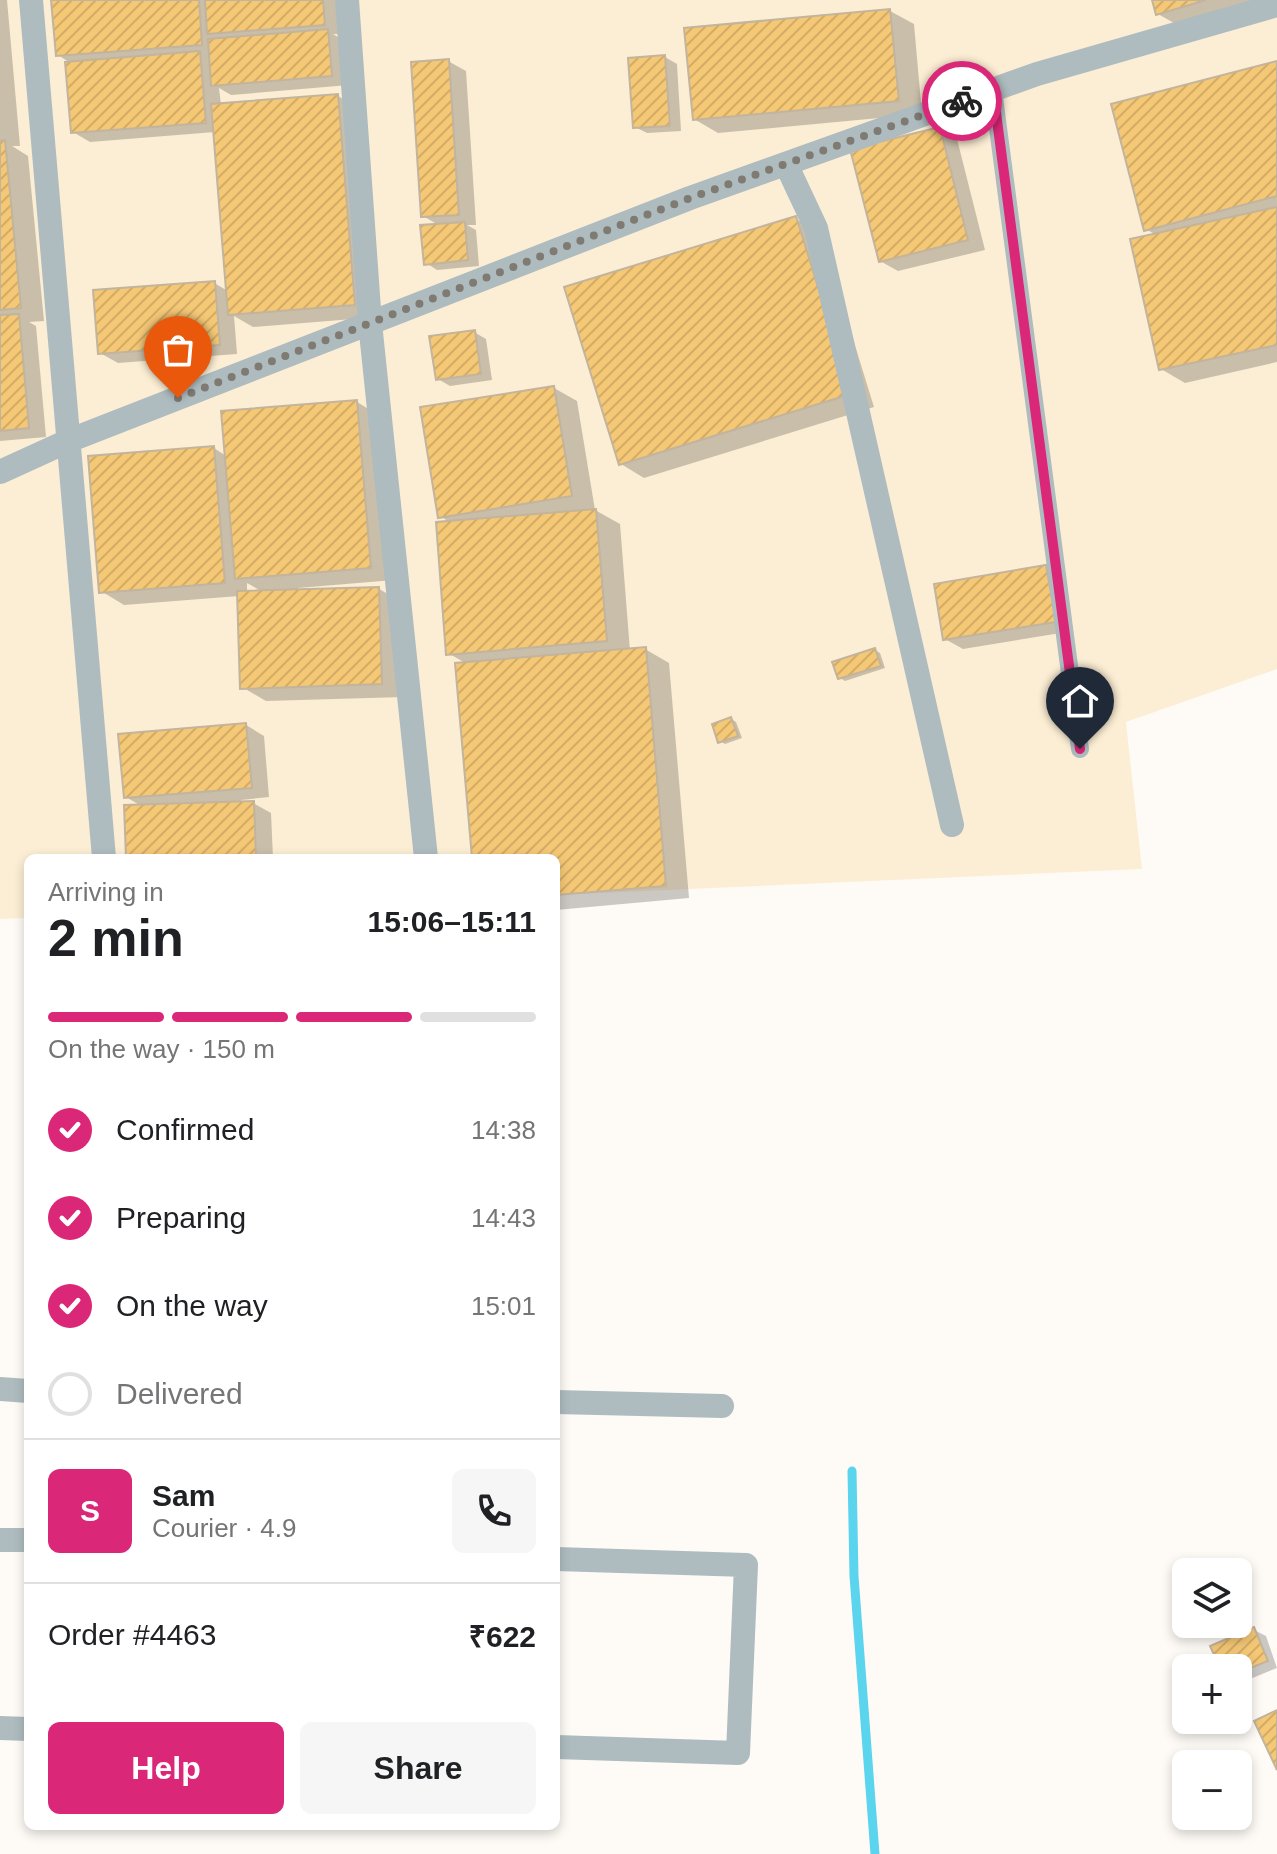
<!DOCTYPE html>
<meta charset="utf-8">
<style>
:root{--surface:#fff;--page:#f6f6f6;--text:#202124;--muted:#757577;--line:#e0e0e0;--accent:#db2777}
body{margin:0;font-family:Helvetica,sans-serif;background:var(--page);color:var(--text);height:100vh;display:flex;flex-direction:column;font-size:30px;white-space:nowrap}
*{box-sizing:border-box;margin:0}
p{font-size:26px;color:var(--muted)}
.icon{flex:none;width:44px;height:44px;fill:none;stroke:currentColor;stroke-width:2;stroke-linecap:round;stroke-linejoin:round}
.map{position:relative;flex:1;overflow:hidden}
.panel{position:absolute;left:24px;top:854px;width:536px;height:976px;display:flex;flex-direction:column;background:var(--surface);border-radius:12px;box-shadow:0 4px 12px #0003}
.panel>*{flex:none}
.fabs{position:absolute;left:1172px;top:1558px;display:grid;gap:16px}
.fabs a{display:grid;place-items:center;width:80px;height:80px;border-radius:12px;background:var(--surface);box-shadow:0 4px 12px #0003;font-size:40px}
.pin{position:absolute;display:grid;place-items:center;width:68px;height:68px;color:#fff;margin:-82px -34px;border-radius:50% 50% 50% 0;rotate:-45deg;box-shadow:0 0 8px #0007}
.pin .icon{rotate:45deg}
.courier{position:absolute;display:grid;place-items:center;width:80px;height:80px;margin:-40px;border:6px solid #db2777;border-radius:50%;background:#fff;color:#222;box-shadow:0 2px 10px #0007}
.overview em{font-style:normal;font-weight:800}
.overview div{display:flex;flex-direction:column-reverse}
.overview{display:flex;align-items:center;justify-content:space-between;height:136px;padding:0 24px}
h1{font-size:52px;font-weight:800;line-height:60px}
.bar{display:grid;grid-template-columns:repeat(4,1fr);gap:12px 8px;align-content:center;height:96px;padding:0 24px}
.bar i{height:10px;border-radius:6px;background:var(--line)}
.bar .on{background:var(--accent)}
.bar p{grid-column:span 4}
.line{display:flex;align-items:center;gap:20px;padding:0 24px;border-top:2px solid var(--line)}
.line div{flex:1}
.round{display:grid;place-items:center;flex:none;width:84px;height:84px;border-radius:12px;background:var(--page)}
ol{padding:0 24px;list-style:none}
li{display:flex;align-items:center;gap:24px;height:88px}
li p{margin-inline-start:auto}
li .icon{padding:8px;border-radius:50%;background:var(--accent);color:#fff;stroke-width:4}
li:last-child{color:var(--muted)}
li i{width:44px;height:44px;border:4px solid var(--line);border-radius:50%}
.cta{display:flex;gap:16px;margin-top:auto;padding:16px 24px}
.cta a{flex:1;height:92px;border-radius:12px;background:var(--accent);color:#fff;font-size:32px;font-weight:800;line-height:92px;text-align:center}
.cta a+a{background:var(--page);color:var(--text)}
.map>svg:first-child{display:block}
</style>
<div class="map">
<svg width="1277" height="1854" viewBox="0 0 1277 1854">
<defs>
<pattern id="building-hatch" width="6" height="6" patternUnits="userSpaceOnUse" patternTransform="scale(2)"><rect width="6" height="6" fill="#f5c876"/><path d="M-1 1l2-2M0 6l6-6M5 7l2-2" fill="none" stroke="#d3ac66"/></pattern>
</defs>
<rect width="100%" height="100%" fill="#fefbf6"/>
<path fill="#fceed4" d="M0 0H1277V669L1126 722 1142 869 556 895V858H28V918L0 919Z"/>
<path fill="#0003" fill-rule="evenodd" d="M0 0H7L20 146H12L28 156 44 321 29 322 36 326 46 437 0 441Z
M53 0H339L342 34H333L346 42 349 85 231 95 219 88 221 105 338 96 361 110 378 317 253 327 234 316 237 354 118 363 100 353 214 283 228 291 215 132 90 142 73 132 72 64 58 55Z
M1154 0H1271L1181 27 1158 14Z
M890 11 914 24 922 114 718 133 694 119Z
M665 57 677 64 681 131 647 133 635 127Z
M448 61 466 71 476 225H467L476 230 479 266 437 270 426 263 440 226 423 216Z
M1277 63V362L1185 383 1161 369 1156 235 1146 229Z
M940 129 957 139 985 250 898 271 880 261Z
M796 219 820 232 874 407 644 478 621 464Z
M474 332 486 339 492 380 450 386 438 379Z
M554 388 577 401 595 510 620 524 630 651 645 649 669 663 689 898 556 910V858H474L467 664 448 653 451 523 440 516Z
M357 402 380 416 394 580 298 588V591L379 589 402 602 404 697 266 701 242 687 239 596 124 605 101 591 214 448 226 456ZM247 583 263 592 247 593Z
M1046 567 1064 577 1073 631 963 649 945 639Z
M875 650 880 653 885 668 845 681 840 678Z
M731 719 736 722 742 738 725 744 720 741Z
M246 725 264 736 269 797 241 800 242 803H253L271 813 273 858H128L143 807 126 797Z
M1254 1630 1266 1636 1277 1668 1238 1684V1668H1222Z"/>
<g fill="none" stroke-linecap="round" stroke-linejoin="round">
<path stroke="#5bd4ee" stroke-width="9" d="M852 1471 854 1576 875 1854"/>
</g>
<path fill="url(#building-hatch)" stroke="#c2b49d" stroke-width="2" d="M51 0H199L202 45 56 56Z
M205 0H323L325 25 207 34Z
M1152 0H1206L1156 15Z
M890 9 899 101 693 120 684 28Z
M328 29 332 76 211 86 208 39Z
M200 51 206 123 71 133 65 62Z
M665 55 670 126 633 128 628 58Z
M449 59 459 215 421 217 411 62Z
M1277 61V196L1144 231 1111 104Z
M338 94 355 305 228 315 211 104Z
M940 127 968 240 879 262 850 149Z
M5 140 21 308 0 310V141Z
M1277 207V345L1159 370 1130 239Z
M796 216 851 394 619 465 564 287Z
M465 222 468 260 424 265 420 225Z
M215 281 220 345 98 354 93 290Z
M19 314 29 428 0 431V315Z
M475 330 481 374 436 380 429 336Z
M554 386 572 496 438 518 420 407Z
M357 400 371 568 235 579 221 411Z
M214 446 225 583 99 593 88 456Z
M596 509 607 641 446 655 436 522Z
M1046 565 1056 622 943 640 934 584Z
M379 587 382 684 240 689 237 591Z
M646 647 666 886 556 895V858H472L455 663Z
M875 648 881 666 838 679 832 662Z
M731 717 738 736 718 743 712 724Z
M246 723 252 788 124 798 118 734Z
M254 801 256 858H126L124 805Z
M1254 1627 1268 1661 1238 1673V1668H1220L1210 1646Z
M1277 1710V1770L1254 1721Z"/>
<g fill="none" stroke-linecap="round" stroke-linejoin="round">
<path stroke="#aebcc0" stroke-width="18" d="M993 90 1080 749"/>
<path stroke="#aebcc0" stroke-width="24" d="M31 0 104 858
M347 0 370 323 426 858
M786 164 816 228 952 825
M0 472 68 441 690 198 1037 74 1277 5
M0 1389 28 1391
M556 1402 722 1406
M0 1540H28
M556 1559 746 1565 738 1753 556 1747
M0 1728 28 1729"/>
</g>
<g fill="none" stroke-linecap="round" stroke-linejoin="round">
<path stroke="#7f7a72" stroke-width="8" stroke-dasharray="0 14.4" d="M178 398 690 198 962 101"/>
<path stroke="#db2777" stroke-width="10" d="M962 101 993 90 1080 749"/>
</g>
</svg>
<div class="fabs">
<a><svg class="icon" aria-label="layers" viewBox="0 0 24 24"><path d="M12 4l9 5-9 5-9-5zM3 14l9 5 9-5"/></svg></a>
<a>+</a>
<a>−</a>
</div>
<div class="pin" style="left:178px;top:398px;background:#ea580c"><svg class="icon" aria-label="bag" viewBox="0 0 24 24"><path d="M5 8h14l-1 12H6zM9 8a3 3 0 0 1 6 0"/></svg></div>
<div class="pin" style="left:1080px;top:749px;background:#1f2937"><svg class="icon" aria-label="home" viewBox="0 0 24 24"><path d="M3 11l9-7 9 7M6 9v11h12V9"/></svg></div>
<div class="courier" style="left:962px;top:101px"><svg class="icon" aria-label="bike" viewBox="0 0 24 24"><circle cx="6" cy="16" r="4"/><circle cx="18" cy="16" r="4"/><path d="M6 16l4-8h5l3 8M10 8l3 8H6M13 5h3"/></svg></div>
<section class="panel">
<div class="overview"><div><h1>2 min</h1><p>Arriving in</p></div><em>15:06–15:11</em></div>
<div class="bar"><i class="on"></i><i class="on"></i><i class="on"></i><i></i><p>On the way · 150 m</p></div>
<ol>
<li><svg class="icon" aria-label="check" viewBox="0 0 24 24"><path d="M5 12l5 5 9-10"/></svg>Confirmed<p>14:38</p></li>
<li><svg class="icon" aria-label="check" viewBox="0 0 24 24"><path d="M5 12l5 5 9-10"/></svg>Preparing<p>14:43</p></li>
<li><svg class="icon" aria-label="check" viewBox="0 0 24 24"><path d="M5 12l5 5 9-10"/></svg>On the way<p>15:01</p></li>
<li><i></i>Delivered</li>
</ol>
<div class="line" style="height:144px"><b class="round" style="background:var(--accent);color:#fff">S</b><div><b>Sam</b><p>Courier · 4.9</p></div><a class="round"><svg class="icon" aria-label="phone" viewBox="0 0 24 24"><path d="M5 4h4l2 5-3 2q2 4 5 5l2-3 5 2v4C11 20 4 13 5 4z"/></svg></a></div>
<div class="line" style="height:104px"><div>Order #4463</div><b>₹622</b></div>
<div class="cta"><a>Help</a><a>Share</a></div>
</section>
</div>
